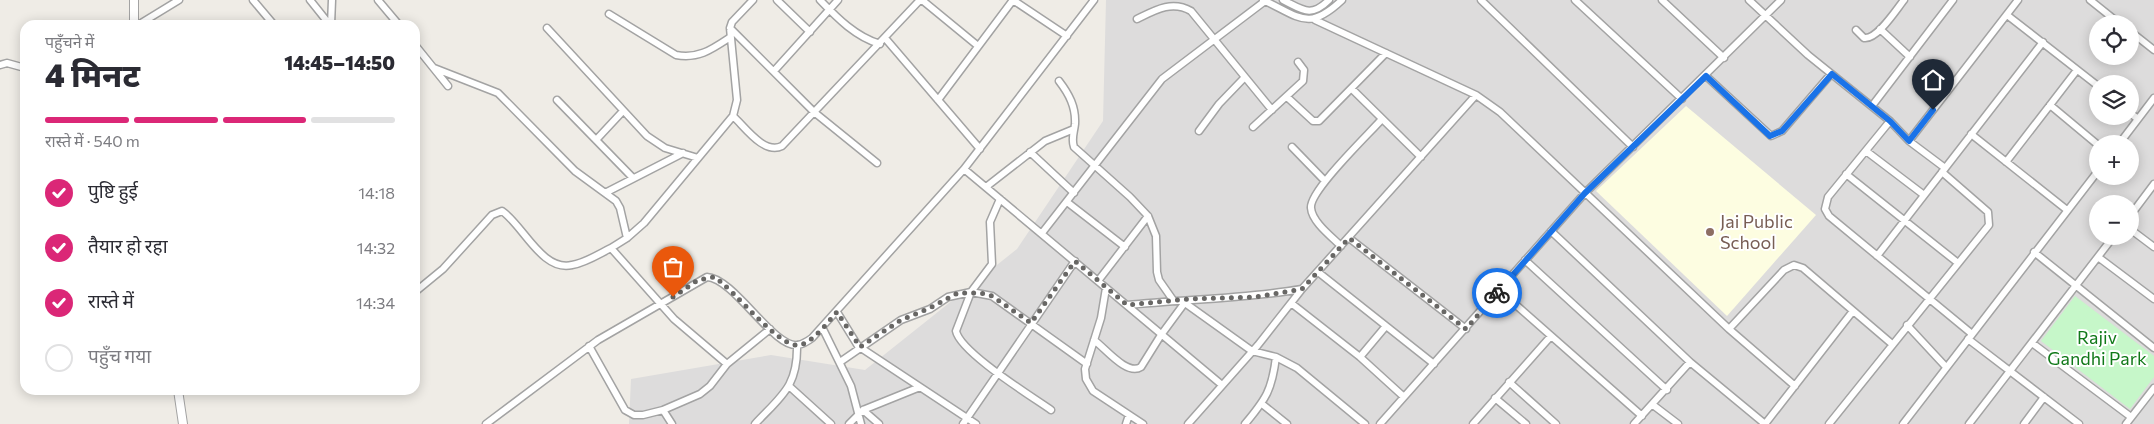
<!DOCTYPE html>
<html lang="hi">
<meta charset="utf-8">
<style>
:root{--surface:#fff;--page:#f7f7f7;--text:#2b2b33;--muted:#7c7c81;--line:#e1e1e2;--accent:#db2777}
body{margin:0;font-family:Commissioner,"Noto Sans Devanagari",sans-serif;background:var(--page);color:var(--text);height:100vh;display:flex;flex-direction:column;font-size:19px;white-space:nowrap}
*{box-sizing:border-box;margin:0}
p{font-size:16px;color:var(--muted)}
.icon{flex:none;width:28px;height:28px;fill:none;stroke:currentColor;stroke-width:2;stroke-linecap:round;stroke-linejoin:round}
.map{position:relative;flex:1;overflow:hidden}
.panel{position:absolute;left:20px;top:20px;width:400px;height:375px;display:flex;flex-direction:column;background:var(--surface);border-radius:15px;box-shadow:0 2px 12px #0003}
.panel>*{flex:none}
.buttons{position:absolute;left:2089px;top:15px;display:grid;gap:10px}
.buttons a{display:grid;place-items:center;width:50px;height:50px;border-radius:50%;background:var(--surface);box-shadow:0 2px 12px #0003;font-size:25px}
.pin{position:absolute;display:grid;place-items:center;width:42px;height:42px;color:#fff;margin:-51px -21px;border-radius:50% 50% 50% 0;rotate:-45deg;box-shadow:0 0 5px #0007}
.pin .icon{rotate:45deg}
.courier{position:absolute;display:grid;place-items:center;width:50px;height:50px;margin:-25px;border:4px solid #1a73e8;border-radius:50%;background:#fff;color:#222;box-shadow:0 1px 6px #0007}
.overview em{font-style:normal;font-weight:800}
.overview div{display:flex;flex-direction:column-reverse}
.overview{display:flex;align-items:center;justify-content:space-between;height:85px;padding:0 25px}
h1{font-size:32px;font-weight:800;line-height:38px}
.bar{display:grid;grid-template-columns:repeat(4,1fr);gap:8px 5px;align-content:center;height:60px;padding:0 25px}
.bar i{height:6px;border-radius:4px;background:var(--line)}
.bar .active{background:var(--accent)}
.bar p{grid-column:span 4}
ol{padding:0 25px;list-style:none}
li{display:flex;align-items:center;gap:15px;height:55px}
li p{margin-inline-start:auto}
li .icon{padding:5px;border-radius:50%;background:var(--accent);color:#fff;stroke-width:4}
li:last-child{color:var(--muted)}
li i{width:28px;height:28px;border:2px solid var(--line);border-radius:50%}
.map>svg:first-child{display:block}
</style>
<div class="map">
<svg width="2154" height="424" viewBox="0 0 2154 424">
<rect width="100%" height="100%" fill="#efece6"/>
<path fill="#dddcdc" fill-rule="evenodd" d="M1106 0H2154V424H629L631 379 771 355 865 370 1017 249 1103 121ZM2098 24H2130V56H2098ZM2098 84H2130V116H2098ZM2098 144H2130V176H2098ZM2098 204H2130V236H2098Z"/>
<path fill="#fdfde1" d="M1686 106 1816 215 1727 316 1596 191Z"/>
<path fill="#c6f7c9" d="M2075 296 2154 356V377L2130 409 2041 341Z"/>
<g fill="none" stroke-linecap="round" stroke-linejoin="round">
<defs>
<path id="minor" d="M253 0 274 25
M310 0 330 25
M378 0 399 25
M777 0 810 32
M820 0C837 18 856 37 880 44
M922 0 978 46
M1013 0 1067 36
M1263 0C1300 17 1308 32 1342 0
M1283 0C1303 10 1311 18 1329 0
M1481 0 1633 147
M1575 0 1682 99
M1662 0 1724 58
M1749 0 1808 55 1890 121 1909 141 1945 168
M2090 0 2120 24
M609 14 676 55C698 59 711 50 729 38
M2007 15 2098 86
M1137 19C1155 10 1172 0 1191 11L1272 110
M1315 20 1476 95 1500 112 1729 329 1795 386
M138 25 179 0
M331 25 332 0
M547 28 647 136 665 148 698 158
M730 28 814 112 877 163
M1880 29 1910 57
M1856 30 1864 38C1877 40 1896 10 1904 0
M2130 31 2154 50
M885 38 980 149
M415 45 448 86
M0 65 7 63 25 68
M434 68 498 93 575 171 616 201 620 208 627 238
M774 71 838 0
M1706 76 1771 136 1782 131 1831 74
M1059 81C1069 94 1076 107 1075 124 1074 133 1071 139 1074 147L1130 197 1148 216 1156 236 1157 272 1159 280 1173 300
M1352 89 1421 157
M1287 97 1313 121H1319L1386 53
M557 100 633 178
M938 100 1013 0
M2050 105 2098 145
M1872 106 1953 0
M2130 113 2138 119
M733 116C745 127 764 155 782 146L920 0
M1890 121 1828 197 1825 209 1829 216 1972 334
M1253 127 1303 81 1304 70 1298 62
M1199 131 1219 104 1245 77
M1971 134 2067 210
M596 140 623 111
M1909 141 2018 0
M2119 144 2154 98
M1292 147 1325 181
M1866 151 1924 195
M1030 152 1074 193
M2006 162 2077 70
M964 169 1222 385
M1846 174 1958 263
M986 187 1045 141 1074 129
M605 193 683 153
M1000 199 990 222 992 264 971 292 956 331C960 352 1031 396 1051 410
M1067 202 1125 247
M2130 216 2154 184
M2130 229 2154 247
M1551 231 1690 362 1765 424
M1042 233 1162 79 1265 1
M1349 238 1466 329
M1341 246C1332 237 1312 222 1311 208 1309 191 1369 134 1382 119
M611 248 627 238 644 223 733 116 737 100 730 28 732 22 753 0
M2034 252 2154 348
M1877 256 2043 42
M2098 257 2154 299
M1525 260 1667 390
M1318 272 1434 364
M1098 281 1148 216
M1106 288 1101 318 1085 369 1086 379 1093 391 1143 424
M1499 290 1642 416
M415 292 443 269 492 215 502 211C523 225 542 272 572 265 585 263 599 254 611 248L674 319 727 364
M1185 303 1252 351 1276 357 1297 368 1365 424
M1291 303 1360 357 1404 397
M1127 305C1186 299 1244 299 1302 289
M837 312 858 346 976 424
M1907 325 1946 367
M822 327 851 386 861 424
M1729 329 1784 270 1794 265 1803 268 1892 344
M1968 339 2079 424
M1094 340C1106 349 1127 376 1141 367L1161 335 1186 301
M2032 343 2131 417
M589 346 625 410 634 415H643L663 410 700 394 710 386 727 364 770 329
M1360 357 1386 326
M840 362 901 320 930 309 948 297 971 292 992 296 1087 364
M1509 382 1556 424
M789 386 831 424
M1495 398 1526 424
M1262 404 1287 424
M1653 405 1678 424
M663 410 672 424
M863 410 879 424
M486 424 598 340 707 277C734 278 774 349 798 345 803 344 808 341 812 338L964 169 1094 0
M755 424C781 396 798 387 797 345
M849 424 863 410 920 387
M963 424 1075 261
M1126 424 1129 415
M1188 424 1258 345 1302 289 1476 95
M1245 424C1266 399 1272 390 1276 357
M1380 424 1585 193 1781 0
M1473 424 1551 336
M1634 424 1690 362
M1765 424 1853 311
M1829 424 1989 225 1988 212 1942 172
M1903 424 2098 171
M1969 424 2114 236
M2024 424 2044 397
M2126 424 2154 388"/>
<path id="tertiary" d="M134 25V0
M178 390 183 424"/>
</defs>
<use href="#minor" stroke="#a3a3a3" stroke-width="9"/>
<use href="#tertiary" stroke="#a3a3a3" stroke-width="10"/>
<use href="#minor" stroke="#fff" stroke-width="6"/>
<use href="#tertiary" stroke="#fff" stroke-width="8"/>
</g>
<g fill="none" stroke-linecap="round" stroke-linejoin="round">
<path stroke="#686765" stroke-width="5" stroke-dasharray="0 9" d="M673 297 698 280 714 277C733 288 780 350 800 345 814 341 827 323 837 312L860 347 901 320 930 308 958 293H981L992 296 1031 323 1075 261 1127 305 1188 299 1255 297 1302 289 1349 238 1466 329 1497 293"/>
<path stroke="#1a73e8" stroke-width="6" d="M1497 293 1585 193 1706 76 1770 136 1782 131 1832 74 1890 121 1909 141 1933 110"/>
</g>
<circle fill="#8d6e63" stroke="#fff" stroke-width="2" cx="1710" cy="232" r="5"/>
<g text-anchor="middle" stroke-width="4" stroke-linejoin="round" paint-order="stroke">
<g font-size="18" fill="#785e54" stroke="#fff" text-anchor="start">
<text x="1720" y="228">Jai Public<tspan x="1720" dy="21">School</tspan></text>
</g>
<g font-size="18" fill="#117919" stroke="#fff">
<text x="2097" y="344">Rajiv<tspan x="2097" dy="21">Gandhi Park</tspan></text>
</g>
</g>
</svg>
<div class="buttons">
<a><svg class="icon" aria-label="locate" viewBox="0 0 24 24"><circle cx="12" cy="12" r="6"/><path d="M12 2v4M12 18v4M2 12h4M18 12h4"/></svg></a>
<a><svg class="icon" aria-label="layers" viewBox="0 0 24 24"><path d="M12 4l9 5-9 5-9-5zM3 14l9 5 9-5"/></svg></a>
<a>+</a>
<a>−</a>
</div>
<div class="pin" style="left:673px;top:297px;background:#ea580c"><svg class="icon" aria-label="bag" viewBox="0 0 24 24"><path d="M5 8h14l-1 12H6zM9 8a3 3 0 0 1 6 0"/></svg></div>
<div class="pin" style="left:1933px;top:110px;background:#1f2937"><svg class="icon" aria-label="home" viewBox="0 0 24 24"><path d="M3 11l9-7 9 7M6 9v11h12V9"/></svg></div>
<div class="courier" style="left:1497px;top:293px"><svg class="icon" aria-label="bike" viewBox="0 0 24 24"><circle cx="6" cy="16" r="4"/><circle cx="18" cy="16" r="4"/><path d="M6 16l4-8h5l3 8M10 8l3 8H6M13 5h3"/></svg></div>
<section class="panel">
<div class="overview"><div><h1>4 मिनट</h1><p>पहुँचने में</p></div><em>14:45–14:50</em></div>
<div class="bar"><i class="active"></i><i class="active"></i><i class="active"></i><i></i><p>रास्ते में · 540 m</p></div>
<ol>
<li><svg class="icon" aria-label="check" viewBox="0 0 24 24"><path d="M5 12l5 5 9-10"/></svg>पुष्टि हुई<p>14:18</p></li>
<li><svg class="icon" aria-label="check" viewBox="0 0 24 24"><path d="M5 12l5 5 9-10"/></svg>तैयार हो रहा<p>14:32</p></li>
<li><svg class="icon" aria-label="check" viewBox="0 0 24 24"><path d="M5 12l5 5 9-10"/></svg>रास्ते में<p>14:34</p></li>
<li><i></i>पहुँच गया</li>
</ol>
</section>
</div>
